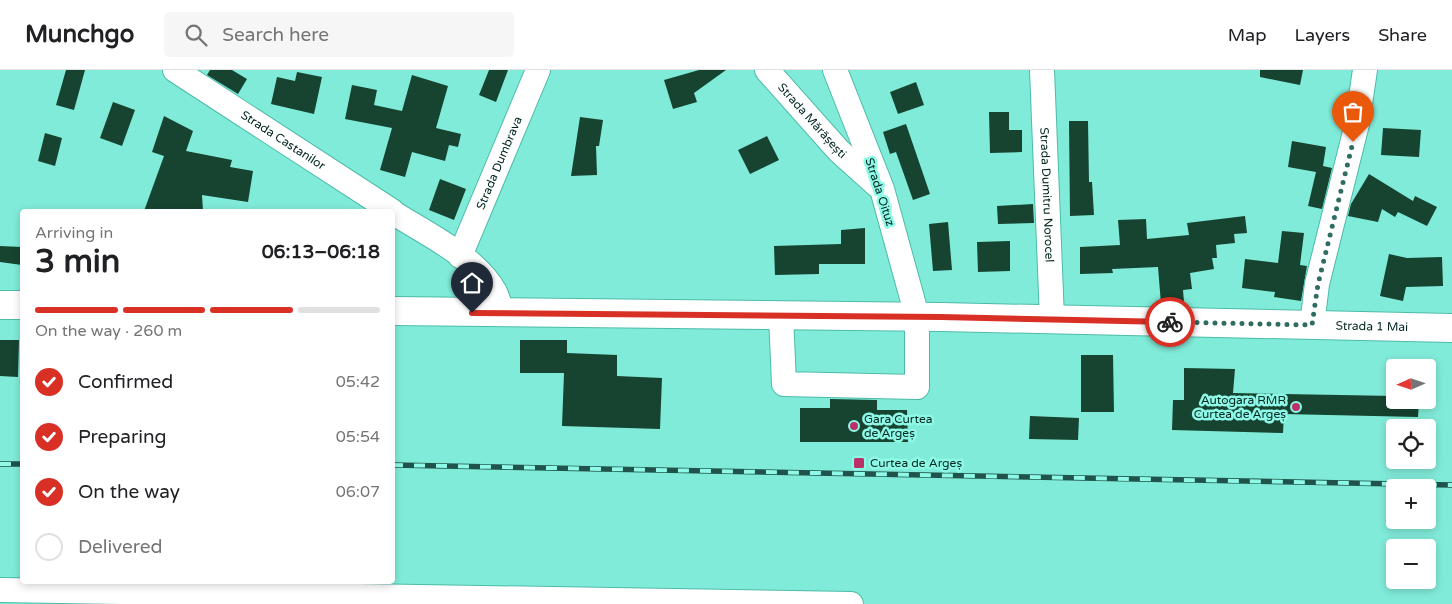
<!DOCTYPE html>
<meta charset="utf-8">
<style>
:root{--surface:#fff;--page:#f6f6f6;--text:#202124;--muted:#757577;--line:#e0e0e0;--accent:#d93025}
body{margin:0;font-family:"Varela Round",sans-serif;background:var(--page);color:var(--text);height:100vh;display:flex;flex-direction:column;font-size:19px;white-space:nowrap}
*{box-sizing:border-box;margin:0}
p{font-size:16px;color:var(--muted)}
.icon{flex:none;width:28px;height:28px;fill:none;stroke:currentColor;stroke-width:2;stroke-linecap:round;stroke-linejoin:round}
.map{position:relative;flex:1;overflow:hidden}
.drawer{position:absolute;left:20px;top:139px;width:375px;height:375px;display:flex;flex-direction:column;background:var(--surface);border-radius:5px;box-shadow:0 2px 8px #0003}
.drawer>*{flex:none}
.needle{width:32px;rotate:267deg}
.fabs{position:absolute;left:1386px;top:289px;display:grid;gap:10px}
.fabs a{display:grid;place-items:center;width:50px;height:50px;border-radius:5px;background:var(--surface);box-shadow:0 2px 8px #0003;font-size:25px}
.pin{position:absolute;display:grid;place-items:center;width:42px;height:42px;color:#fff;margin:-51px -21px;border-radius:50% 50% 50% 0;rotate:-45deg;box-shadow:0 0 5px #0007}
.pin .icon{rotate:45deg}
.courier{position:absolute;display:grid;place-items:center;width:50px;height:50px;margin:-25px;border:4px solid #d93025;border-radius:50%;background:#fff;color:#222;box-shadow:0 1px 6px #0007}
.summary em{font-style:normal;font-weight:700}
.summary div{display:flex;flex-direction:column-reverse}
.summary{display:flex;align-items:center;justify-content:space-between;height:85px;padding:0 15px}
h1{font-size:32px;font-weight:700;line-height:38px}
.bar{display:grid;grid-template-columns:repeat(4,1fr);gap:8px 5px;align-content:center;height:60px;padding:0 15px}
.bar i{height:6px;border-radius:4px;background:var(--line)}
.bar .on{background:var(--accent)}
.bar p{grid-column:span 4}
ol{padding:0 15px;list-style:none}
li{display:flex;align-items:center;gap:15px;height:55px}
li p{margin-inline-start:auto}
li .icon{padding:5px;border-radius:50%;background:var(--accent);color:#fff;stroke-width:4}
li:last-child{color:var(--muted)}
li i{width:28px;height:28px;border:2px solid var(--line);border-radius:50%}
header{display:flex;align-items:center;gap:30px;box-sizing:border-box;height:70px;padding:0 25px;background:var(--surface);border-bottom:1px solid var(--line)}
header strong{font-size:24px}
nav{display:flex;gap:28px;margin-inline-start:auto;font-size:18px}
.search{width:350px;height:45px;background:var(--page);display:flex;align-items:center;gap:12px;box-sizing:border-box;padding:0 18px;border-radius:5px;color:var(--muted);font-size:19px}
.map>svg:first-child{display:block}
</style>
<header>
<strong>Munchgo</strong>
<div class="search"><svg class="icon" aria-label="search" viewBox="0 0 24 24"><circle cx="10" cy="10" r="6"/><path d="M15 15l6 6"/></svg>Search here</div>
<nav><a>Map</a><a>Layers</a><a>Share</a></nav>
</header>
<div class="map">
<svg width="1452" height="534" viewBox="0 0 1452 534">
<rect width="100%" height="100%" fill="#81ebd9"/>
<path fill="#164430" d="M66 0H85L74 40 56 35Z
M210 0H232L247 9 238 24 207 5Z
M489 0H508L496 32 479 25Z
M699 0H726L694 23 697 32 673 39 664 10Z
M1260 0H1303L1300 15 1260 7Z
M297 2 322 7 314 44 271 34 277 7 295 11Z
M412 5 448 16 436 58 461 64 458 77 449 75 445 91 412 82 405 107 380 100 392 58 345 49 352 15 377 20 374 35 402 41Z
M916 12 924 35 898 44 890 22Z
M113 32 135 40 122 76 100 68Z
M989 42H1009V60H1022V82L990 83Z
M164 46 193 61 186 81 232 90 230 97 253 101 248 132 202 125 203 141H144L164 86 152 82Z
M580 47 603 50 599 76H596L597 105 571 106Z
M1069 51H1088L1089 112H1092L1094 145 1070 146Z
M906 54 930 124 913 130 896 82 890 84 883 62Z
M1383 58 1421 60 1419 87 1381 85Z
M45 63 62 68 55 96 38 91Z
M767 66 779 90 750 104 738 80Z
M1292 71 1326 77 1323 96 1332 98 1322 139 1308 136 1316 102 1288 97Z
M1369 104 1413 131 1415 126 1437 137 1427 156 1398 142 1395 147 1382 139 1378 152 1348 146 1351 134Z
M440 109 466 119 454 150 429 140Z
M1033 134 1034 153 998 154 997 136Z
M1245 146 1247 163 1234 164 1235 173 1216 175 1217 188H1212L1214 199 1190 203 1192 219 1183 220 1184 232 1161 234 1158 197 1112 199 1113 203 1080 204V177L1120 175 1118 150 1146 149 1147 169 1189 165 1187 153Z
M948 152 952 200 933 201 929 154Z
M865 158V194H819V204L775 205 774 176 841 174V160Z
M1282 161 1304 163 1300 195 1307 196 1301 231 1274 227 1275 222 1242 218 1245 189 1278 193Z
M1010 171V201L978 202 977 172Z
M0 176 22 177V195L0 192Z
M1389 184 1407 188 1442 187 1443 216 1406 217 1403 231 1380 226Z
M0 270H19L18 307 0 306Z
M520 270H567V283L617 285V306L662 308 660 359 562 356 564 303H520Z
M1081 285H1113L1114 342H1081Z
M1184 298 1235 299 1233 323 1395 326V330H1419L1418 347 1284 344 1283 363 1172 360 1173 330H1184Z
M830 329 877 330V340H907L908 372H800V338H830Z
M1030 346 1079 348 1078 370 1029 369Z"/>
<g fill="none" stroke-linecap="round" stroke-linejoin="round">
<defs>
<g id="minor">
<path id="s1" d="M175 0 392 141"/>
<path id="s2" d="M767 0 839 81 878 116"/>
<path id="s3" d="M1042 0 1052 249"/>
<path d="M392 142C425 163 476 187 495 222 498 228 500 236 502 243"/>
<path id="s4" d="M460 186 538 0"/>
<path d="M781 245 784 314 917 317V246L882 119 835 0"/>
<path d="M1312 255 1317 214 1357 54 1365 0"/>
<path d="M0 520 851 534"/>
</g>
<g id="major">
<path d="M0 235H22"/>
<path id="s5" d="M392 241 941 247 1452 258"/>
</g>
</defs>
<use href="#minor" stroke="#4dbbaa" stroke-width="26"/>
<use href="#major" stroke="#4dbbaa" stroke-width="30"/>
<use href="#minor" stroke="#fff" stroke-width="24"/>
<use href="#major" stroke="#fff" stroke-width="28"/>
<defs>
<path id="rail" d="M0 394H22
M392 395 1452 415"/>
</defs>
<use href="#rail" stroke="#1f534b" stroke-width="5.5"/>
<use href="#rail" stroke="#8ef9e6" stroke-width="4" stroke-dasharray="11" stroke-linecap="butt"/>
</g>
<g fill="none" stroke-linecap="round" stroke-linejoin="round">
<path stroke="#2f6c62" stroke-width="5" stroke-dasharray="0 9" d="M1170 252 1312 255 1318 214 1353 72"/>
<path stroke="#d93025" stroke-width="6" d="M472 243 941 247 1170 252"/>
</g>
<g fill="#bc3068" stroke="#8ef9e6" stroke-width="2">
<circle cx="1296" cy="337" r="5"/>
<circle cx="854" cy="356" r="5"/>
<rect x="853" y="387" width="12" height="12" rx="2.5"/>
</g>
<g text-anchor="middle" stroke-width="5" stroke-linejoin="round" paint-order="stroke">
<g font-size="12" fill="#032722" stroke="#8ef9e6">
<text dy="4" stroke="none"><textPath href="#s2" startOffset="68">Strada Mărășești</textPath></text>
<text dy="4" stroke="none"><textPath href="#s1" startOffset="129">Strada Castanilor</textPath></text>
<text dy="4" stroke="none"><textPath href="#s4" startOffset="101">Strada Dumbrava</textPath></text>
<text transform="translate(880 122) rotate(72)" y="4">Strada Oituz</text>
<text dy="4" stroke="none"><textPath href="#s3" startOffset="125">Strada Dumitru Norocel</textPath></text>
<text dy="4" stroke="none"><textPath href="#s5" startOffset="980">Strada 1 Mai</textPath></text>
</g>
<g font-size="12" fill="#032722" stroke="#8ef9e6" text-anchor="start">
<text x="1286" y="334" text-anchor="end">Autogara RMR<tspan x="1286" dy="14">Curtea de Argeș</tspan></text>
<text x="864" y="353">Gara Curtea<tspan x="864" dy="14">de Argeș</tspan></text>
<text x="870" y="397">Curtea de Argeș</text>
</g>
</g>
</svg>
<div class="fabs">
<a><svg class="needle" viewBox="-14 -14 28 28"><path d="M0-13l5 13h-10z" fill="#e53935"/><path d="M0 13l5-13h-10z" fill="#757577"/></svg></a>
<a><svg class="icon" aria-label="locate" viewBox="0 0 24 24"><circle cx="12" cy="12" r="6"/><path d="M12 2v4M12 18v4M2 12h4M18 12h4"/></svg></a>
<a>+</a>
<a>−</a>
</div>
<div class="pin" style="left:1353px;top:72px;background:#ea580c"><svg class="icon" aria-label="bag" viewBox="0 0 24 24"><path d="M5 8h14l-1 12H6zM9 8a3 3 0 0 1 6 0"/></svg></div>
<div class="pin" style="left:472px;top:243px;background:#1f2937"><svg class="icon" aria-label="home" viewBox="0 0 24 24"><path d="M3 11l9-7 9 7M6 9v11h12V9"/></svg></div>
<div class="courier" style="left:1170px;top:252px"><svg class="icon" aria-label="bike" viewBox="0 0 24 24"><circle cx="6" cy="16" r="4"/><circle cx="18" cy="16" r="4"/><path d="M6 16l4-8h5l3 8M10 8l3 8H6M13 5h3"/></svg></div>
<section class="drawer">
<div class="summary"><div><h1>3 min</h1><p>Arriving in</p></div><em>06:13–06:18</em></div>
<div class="bar"><i class="on"></i><i class="on"></i><i class="on"></i><i></i><p>On the way · 260 m</p></div>
<ol>
<li><svg class="icon" aria-label="check" viewBox="0 0 24 24"><path d="M5 12l5 5 9-10"/></svg>Confirmed<p>05:42</p></li>
<li><svg class="icon" aria-label="check" viewBox="0 0 24 24"><path d="M5 12l5 5 9-10"/></svg>Preparing<p>05:54</p></li>
<li><svg class="icon" aria-label="check" viewBox="0 0 24 24"><path d="M5 12l5 5 9-10"/></svg>On the way<p>06:07</p></li>
<li><i></i>Delivered</li>
</ol>
</section>
</div>
